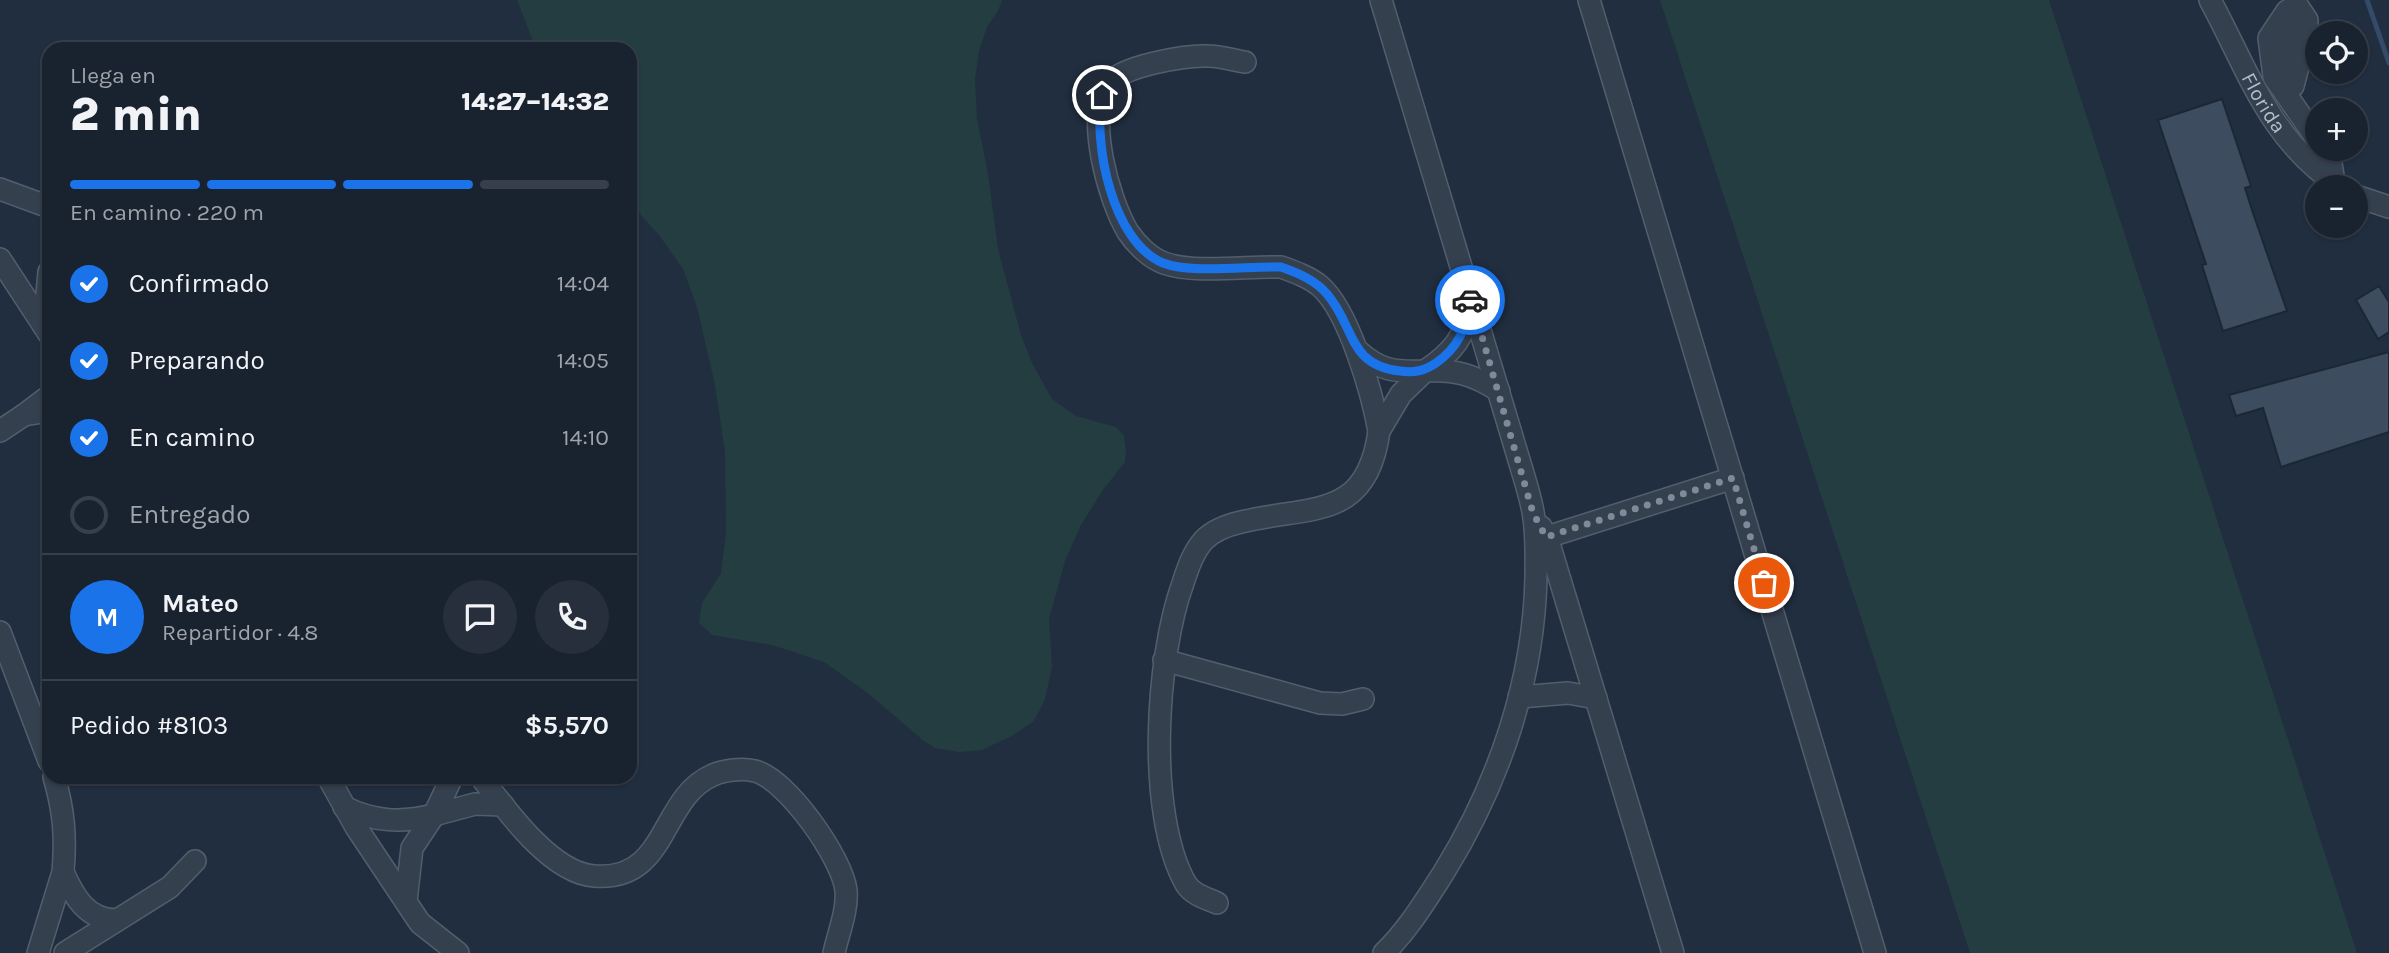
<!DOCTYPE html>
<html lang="es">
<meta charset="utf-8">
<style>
:root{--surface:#19222f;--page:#262f3b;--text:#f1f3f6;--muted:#9fa4aa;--line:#373f4b;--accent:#1a73e8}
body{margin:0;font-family:Karla,sans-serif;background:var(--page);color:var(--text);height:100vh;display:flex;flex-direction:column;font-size:26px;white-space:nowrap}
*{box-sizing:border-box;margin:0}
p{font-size:23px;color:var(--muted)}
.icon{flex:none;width:38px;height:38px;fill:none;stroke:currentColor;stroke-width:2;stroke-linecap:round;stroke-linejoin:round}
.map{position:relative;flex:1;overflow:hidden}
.sheet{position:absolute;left:42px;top:42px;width:595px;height:742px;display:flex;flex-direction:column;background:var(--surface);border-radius:21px;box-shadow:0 2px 5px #0004,0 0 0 2px var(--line)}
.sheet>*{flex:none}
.tools{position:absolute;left:2305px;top:21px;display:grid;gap:14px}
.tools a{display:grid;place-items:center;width:63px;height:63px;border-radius:50%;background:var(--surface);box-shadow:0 2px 5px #0004,0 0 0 2px var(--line);font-size:35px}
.pin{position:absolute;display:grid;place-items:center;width:60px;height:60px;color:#fff;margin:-30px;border:4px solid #fff;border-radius:50%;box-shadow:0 2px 7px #0007}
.courier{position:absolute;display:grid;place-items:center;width:70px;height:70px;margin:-35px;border:5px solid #1a73e8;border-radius:50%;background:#fff;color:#222;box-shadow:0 2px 9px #0007}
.overview em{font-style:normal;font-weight:800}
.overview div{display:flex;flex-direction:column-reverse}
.overview{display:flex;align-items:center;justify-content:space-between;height:119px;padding:0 28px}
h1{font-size:46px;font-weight:800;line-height:52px}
.bar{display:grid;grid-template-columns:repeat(4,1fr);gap:10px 7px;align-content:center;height:84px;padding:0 28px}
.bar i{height:9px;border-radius:5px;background:var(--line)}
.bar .selected{background:var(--accent)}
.bar p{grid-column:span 4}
.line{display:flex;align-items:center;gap:18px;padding:0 28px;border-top:2px solid var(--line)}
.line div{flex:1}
.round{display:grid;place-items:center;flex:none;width:74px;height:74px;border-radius:37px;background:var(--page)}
ol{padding:0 28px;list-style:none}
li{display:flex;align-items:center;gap:21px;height:77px}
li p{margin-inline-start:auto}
li .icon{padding:7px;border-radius:50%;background:var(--accent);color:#fff;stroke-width:4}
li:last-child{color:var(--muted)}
li i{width:38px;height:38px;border:4px solid var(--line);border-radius:50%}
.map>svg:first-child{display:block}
</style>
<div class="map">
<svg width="2389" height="953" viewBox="0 0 2389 953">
<rect width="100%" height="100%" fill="#212e3f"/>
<path fill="#233d40" d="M517 0H1002L998 11 987 27 979 51 975 80 977 119 988 174 998 249 1021 335 1032 363 1052 399 1076 416 1116 427 1124 436 1126 451 1125 462 1103 490 1081 525 1065 561 1049 619 1052 667 1045 699 1034 721 1012 736 982 750 959 752 935 748 924 741 865 691 824 662 772 645 712 635 699 623 702 603 721 573 726 532 725 452 715 385 697 307 683 269 659 235 630 203V49H536Z
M1660 0H2049L2357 953H1970Z"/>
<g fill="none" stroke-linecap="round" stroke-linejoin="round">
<path stroke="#334a68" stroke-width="5" d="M2367 0 2389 63"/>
</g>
<path fill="#3d4d5f" stroke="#1c2736" stroke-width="2" d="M2222 99 2251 186 2245 188 2253 213 2287 311 2223 331 2202 265 2206 264 2158 120Z
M2379 286 2389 302V332L2378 339 2356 300Z
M2389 352V432L2281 467 2263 408 2236 416 2229 395Z"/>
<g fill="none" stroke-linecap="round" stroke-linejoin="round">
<defs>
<g id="street">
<path d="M1381 0 1519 460C1524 477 1530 495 1533 512 1537 533 1536 555 1536 576 1534 681 1499 783 1444 872 1426 900 1408 930 1384 953"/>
<path d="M1589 0 1875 953"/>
<path id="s1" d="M2210 0C2249 72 2269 140 2341 187"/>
<path d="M2297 5 2287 11 2269 38 2274 77 2317 139"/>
<path d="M1245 62C1233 60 1220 56 1208 56 1186 55 1121 66 1108 84 1085 116 1109 201 1128 232 1136 244 1150 258 1164 263 1194 274 1247 266 1281 267 1295 272 1309 277 1320 286 1349 311 1372 393 1379 431L1401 394 1425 371C1394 372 1380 371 1357 350"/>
<path d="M2285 76V43L2296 9"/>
<path d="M2293 86 2306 36 2307 20 2297 5"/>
<path d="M2326 149 2329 151 2334 182"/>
<path d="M0 189 49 207"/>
<path d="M2356 196 2389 207"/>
<path d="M0 259 49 334"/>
<path d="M1470 301C1467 336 1453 352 1425 371 1455 369 1474 375 1499 391"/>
<path d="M44 326 49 272"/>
<path d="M49 396 24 415 49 411"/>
<path d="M0 431 24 415"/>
<path d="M1541 527 1547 537 1673 953"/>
<path d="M1537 546 1547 537 1733 478"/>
<path d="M0 632 49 761"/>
<path d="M1164 660 1320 703 1342 704 1363 699"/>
<path d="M1519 697 1568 693 1596 698"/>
<path d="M54 777C64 811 66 837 63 872"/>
<path d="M328 777 356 827 420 923 458 953"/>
<path d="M452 777 434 815 475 804 503 805"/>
<path d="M481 777C506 810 551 873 594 876 669 882 659 798 713 775 724 770 742 768 755 771 787 779 842 858 846 890 848 910 838 934 834 953"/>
<path d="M344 807C374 822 402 823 434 815L412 848 406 901"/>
<path d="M1217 903C1206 898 1193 895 1186 884 1146 814 1156 657 1183 583 1188 568 1193 552 1204 540 1213 531 1228 525 1241 522 1309 505 1367 522 1379 431"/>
<path d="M38 953 63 872C74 897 87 920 117 920"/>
<path d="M65 953 170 887 195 861"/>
</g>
</defs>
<use href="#street" stroke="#535e6d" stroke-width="24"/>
<use href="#street" stroke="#35404f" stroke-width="21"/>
</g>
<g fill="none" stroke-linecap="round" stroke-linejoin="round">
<path stroke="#7f8a99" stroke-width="7" stroke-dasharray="0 12.6" d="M1470 300V295L1533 513 1546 537 1733 478 1764 583"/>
<path stroke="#1a73e8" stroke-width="9" d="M1102 95C1093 143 1112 242 1163 263 1191 274 1248 266 1281 267 1298 273 1315 280 1327 294 1355 326 1347 365 1400 371 1414 373 1424 371 1436 363 1458 348 1468 326 1470 300"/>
</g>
<g text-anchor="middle" stroke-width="5" stroke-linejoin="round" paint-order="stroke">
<g font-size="21" fill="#b1bbca" stroke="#1a2534">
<text dy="7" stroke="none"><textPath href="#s1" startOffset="116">Florida</textPath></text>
</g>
</g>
</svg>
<div class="tools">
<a><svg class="icon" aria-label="locate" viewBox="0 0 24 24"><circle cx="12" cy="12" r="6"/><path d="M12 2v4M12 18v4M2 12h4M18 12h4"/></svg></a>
<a>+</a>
<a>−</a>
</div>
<div class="pin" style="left:1764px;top:583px;background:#ea580c"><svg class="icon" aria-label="bag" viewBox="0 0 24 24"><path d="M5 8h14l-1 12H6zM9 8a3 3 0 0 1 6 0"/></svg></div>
<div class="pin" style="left:1102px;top:95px;background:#1f2937"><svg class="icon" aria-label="home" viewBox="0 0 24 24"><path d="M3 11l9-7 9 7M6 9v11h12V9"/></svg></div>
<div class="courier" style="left:1470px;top:300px"><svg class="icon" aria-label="car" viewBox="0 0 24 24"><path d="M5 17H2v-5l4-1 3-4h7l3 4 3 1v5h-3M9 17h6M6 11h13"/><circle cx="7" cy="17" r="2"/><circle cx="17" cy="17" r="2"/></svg></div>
<section class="sheet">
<div class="overview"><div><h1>2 min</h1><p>Llega en</p></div><em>14:27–14:32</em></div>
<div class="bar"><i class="selected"></i><i class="selected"></i><i class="selected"></i><i></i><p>En camino · 220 m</p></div>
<ol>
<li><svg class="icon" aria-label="check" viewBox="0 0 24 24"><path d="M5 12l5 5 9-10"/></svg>Confirmado<p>14:04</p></li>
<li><svg class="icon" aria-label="check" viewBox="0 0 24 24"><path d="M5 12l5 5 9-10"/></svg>Preparando<p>14:05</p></li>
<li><svg class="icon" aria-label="check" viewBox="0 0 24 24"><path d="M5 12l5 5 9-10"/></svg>En camino<p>14:10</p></li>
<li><i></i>Entregado</li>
</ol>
<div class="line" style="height:126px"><b class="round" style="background:var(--accent);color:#fff">M</b><div><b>Mateo</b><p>Repartidor · 4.8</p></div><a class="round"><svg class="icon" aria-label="chat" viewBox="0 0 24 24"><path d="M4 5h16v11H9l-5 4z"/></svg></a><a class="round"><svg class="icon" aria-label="phone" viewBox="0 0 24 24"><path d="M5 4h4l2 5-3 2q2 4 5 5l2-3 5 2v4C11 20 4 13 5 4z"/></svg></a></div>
<div class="line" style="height:91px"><div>Pedido #8103</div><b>$5,570</b></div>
</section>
</div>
